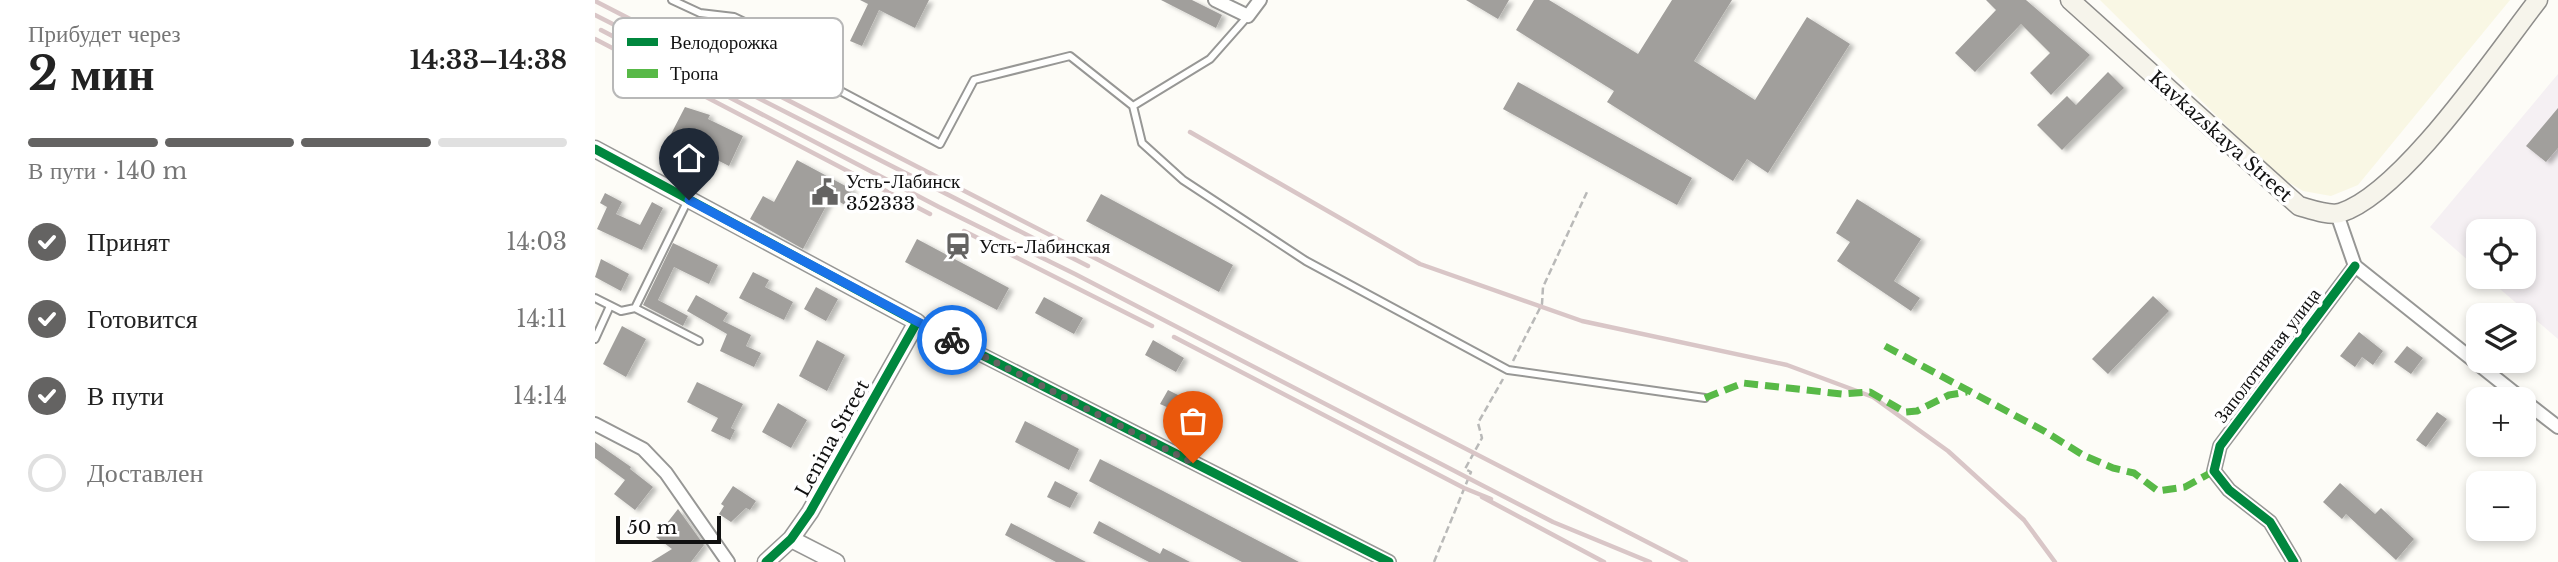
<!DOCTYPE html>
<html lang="ru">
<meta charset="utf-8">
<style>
:root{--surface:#fff;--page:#f6f6f6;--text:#222;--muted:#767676;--line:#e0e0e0;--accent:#646362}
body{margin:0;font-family:"Libre Baskerville",serif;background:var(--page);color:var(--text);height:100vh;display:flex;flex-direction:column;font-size:26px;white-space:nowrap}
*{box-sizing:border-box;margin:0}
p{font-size:23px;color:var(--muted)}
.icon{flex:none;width:38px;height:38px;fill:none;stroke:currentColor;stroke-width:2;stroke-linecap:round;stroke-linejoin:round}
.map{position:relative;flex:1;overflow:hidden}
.side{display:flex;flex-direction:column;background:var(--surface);width:595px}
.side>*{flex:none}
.fabs{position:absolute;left:1871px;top:219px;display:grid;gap:14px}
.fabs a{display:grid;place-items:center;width:70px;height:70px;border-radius:14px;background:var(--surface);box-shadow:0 4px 10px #0003;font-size:35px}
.scale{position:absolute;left:21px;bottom:18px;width:105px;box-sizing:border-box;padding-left:7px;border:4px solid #111;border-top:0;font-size:19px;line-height:24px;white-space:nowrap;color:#111;-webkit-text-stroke:5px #fff;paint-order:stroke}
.pin{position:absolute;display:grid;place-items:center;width:60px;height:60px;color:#fff;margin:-72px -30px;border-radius:50% 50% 50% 0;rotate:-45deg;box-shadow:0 0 7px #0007}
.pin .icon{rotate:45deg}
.courier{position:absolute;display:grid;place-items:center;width:70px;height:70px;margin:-35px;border:5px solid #1a73e8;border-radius:50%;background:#fff;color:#222;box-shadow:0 2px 9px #0007}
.summary em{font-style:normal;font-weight:700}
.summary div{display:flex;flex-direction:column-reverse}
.summary{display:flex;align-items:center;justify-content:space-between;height:119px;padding:0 28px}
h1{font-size:46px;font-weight:700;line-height:52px}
.bar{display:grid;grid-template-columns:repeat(4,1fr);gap:10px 7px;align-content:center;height:84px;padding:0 28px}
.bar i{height:9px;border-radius:5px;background:var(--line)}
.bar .on{background:var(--accent)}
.bar p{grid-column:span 4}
ol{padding:0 28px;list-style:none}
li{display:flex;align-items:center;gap:21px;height:77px}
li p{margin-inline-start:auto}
li .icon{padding:7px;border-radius:50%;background:var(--accent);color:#fff;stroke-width:4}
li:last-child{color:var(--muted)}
li i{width:38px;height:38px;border:4px solid var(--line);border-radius:50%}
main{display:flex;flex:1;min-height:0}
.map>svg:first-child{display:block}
</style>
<main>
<section class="side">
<div class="summary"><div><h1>2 мин</h1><p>Прибудет через</p></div><em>14:33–14:38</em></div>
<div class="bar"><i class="on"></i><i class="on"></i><i class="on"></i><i></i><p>В пути · 140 m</p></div>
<ol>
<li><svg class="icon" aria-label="check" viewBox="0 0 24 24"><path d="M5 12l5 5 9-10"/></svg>Принят<p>14:03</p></li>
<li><svg class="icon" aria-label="check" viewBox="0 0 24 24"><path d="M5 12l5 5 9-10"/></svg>Готовится<p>14:11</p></li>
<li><svg class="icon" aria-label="check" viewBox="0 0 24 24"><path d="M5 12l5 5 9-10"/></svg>В пути<p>14:14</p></li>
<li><i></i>Доставлен</li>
</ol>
</section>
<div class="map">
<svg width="1963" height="562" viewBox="0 0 1963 562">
<defs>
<filter id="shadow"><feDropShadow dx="4.5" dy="2.5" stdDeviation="2" flood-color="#0004"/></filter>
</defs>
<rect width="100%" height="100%" fill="#fdfcf7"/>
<path fill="#f5f0f3" d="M1963 74V339L1891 277 1928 276V231H1883V269L1835 227Z"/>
<path fill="#f9f7e4" d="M1505 0H1915L1763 185 1736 196 1708 191 1680 174Z"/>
<path fill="#a19f9c" filter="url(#shadow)" d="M265 0H334L320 28 284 10 267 46 255 41 273 4Z
M566 0H597L627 15 621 28Z
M871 0H914L903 19Z
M939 0H954L1043 54 1077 0H1137L1099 61 1160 100 1212 17 1255 44 1173 173 1152 159 1138 181 1012 102 1019 91 921 30Z
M1391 0H1431L1495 55 1456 95 1435 73 1455 53 1426 24 1380 72 1360 53 1401 10Z
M1513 72 1529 88 1467 150 1442 125 1472 96 1481 105Z
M923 82 1097 178 1082 205 908 109Z
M90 107 115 115 113 119 148 136 134 166 75 136Z
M1963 108V148L1951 162 1931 146Z
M202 160 258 190 250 205 236 197 208 249 155 219 168 196 179 202Z
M10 193 27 202 21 214 45 225 57 202 68 208 47 250 2 229 12 207 5 203Z
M506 194 638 265 624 292 491 221Z
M1262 199 1326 239 1299 281 1325 298 1316 311 1242 261 1255 242 1241 233Z
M322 239 414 288 402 310 310 262Z
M78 243 123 265 114 284 79 267 63 300 93 316 88 326 48 305Z
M6 259 34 274 26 291 0 277Z
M158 272 174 280 170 287 198 302 189 320 144 298Z
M221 287 243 299 231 321 209 309Z
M101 295 133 313 128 321 156 335 151 346 166 353 159 367 125 351 132 334 92 311Z
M1558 296 1574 311 1513 374 1497 359Z
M449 297 488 318 479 334 440 313Z
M27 326 51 339 31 377 8 364Z
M1764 332 1788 351 1778 365 1767 357 1760 367 1745 356Z
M222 340 250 355 232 391 204 376Z
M558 340 589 358 581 372 550 355Z
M1812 346 1828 358 1816 374 1799 362Z
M102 382 148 404 136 428 140 430 135 440 116 431 123 418 92 402Z
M573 390 599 403 605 393 615 399 603 421 565 404Z
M183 403 212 420 196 448 167 432Z
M1842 412 1852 419 1831 447 1821 440Z
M430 421 484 449 474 470 420 442Z
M0 442 36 467 35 469 58 487 40 510 19 494 30 480 0 458Z
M505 459 568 491 704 562H647L494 481Z
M460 481 483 493 475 508 452 497Z
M1745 483 1780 514 1786 508 1819 539 1801 560 1751 514 1747 519 1728 502Z
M138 486 161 501 155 510 151 508 136 522 124 514 129 506 126 504Z
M83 509 109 545 96 562H56L77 549 61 537Z
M504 521 565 554 568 548 595 562H554L498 533Z
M416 523 491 562H461L410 535Z"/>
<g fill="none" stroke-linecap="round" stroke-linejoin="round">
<defs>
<path id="service" d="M77 0 105 13 139 17 185 39 204 69 345 144 379 80 475 56 538 106 615 59 653 16
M538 106 547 143 588 180 711 261 913 370 1110 398
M0 298 26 311 40 308 104 341
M40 308 93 200
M0 339 15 306"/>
<path id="minor" d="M620 0 653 16 665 0
M1742 214 1760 266 1927 399
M322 322 794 562
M1928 400 1963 427
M0 424 48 449 71 473 133 562
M1699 562 1675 522 1634 490 1619 471 1625 446 1760 266"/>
<path id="tertiary" d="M0 149 322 322 215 512 196 539 171 562
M196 539 241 562"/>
<path id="secondary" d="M1475 0 1704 206C1715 209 1734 216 1745 213 1807 194 1901 54 1943 0"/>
</defs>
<use href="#service" stroke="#979795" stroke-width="10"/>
<use href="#minor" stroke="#979795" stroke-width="16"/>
<use href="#tertiary" stroke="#979795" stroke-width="19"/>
<use href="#secondary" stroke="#8e8d8b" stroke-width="21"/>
<path stroke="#b9b9b8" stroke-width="2.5" stroke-dasharray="7 3.5" stroke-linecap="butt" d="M918 361 947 304 948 287 992 192
M839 562 876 472 870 469 887 438 883 423 908 379"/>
<use href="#service" stroke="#fffffe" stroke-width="6"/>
<use href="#minor" stroke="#fffffe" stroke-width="12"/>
<use href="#tertiary" stroke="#fffffe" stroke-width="16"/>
<use href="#secondary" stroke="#f6f4eb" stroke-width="18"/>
<path stroke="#d9c6c7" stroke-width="4.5" d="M0 1 1091 562
M0 15 493 266
M6 30 344 207 480 274 958 522 1055 562
M0 39 335 214
M595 132 825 264 987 321 1192 365 1278 397 1353 451 1429 520 1460 562
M369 231 557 326
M579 337 869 488 896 499
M887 497 1009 562"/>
<path stroke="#58b947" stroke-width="7" stroke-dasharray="14 7" stroke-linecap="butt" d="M1290 346 1449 431 1488 455 1518 468 1539 473 1563 491 1590 487 1619 471
M1110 398 1148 383 1247 394 1275 392 1310 412 1322 411 1354 395 1372 392"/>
<defs>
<path id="cycleway" d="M0 149 322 322 794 562
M171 562 196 539 215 512 322 322
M1699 562 1675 522 1634 490 1619 471 1625 446 1760 266"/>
</defs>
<use href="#cycleway" stroke="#fff" stroke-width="13"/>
<use href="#cycleway" stroke="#00873e" stroke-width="9"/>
</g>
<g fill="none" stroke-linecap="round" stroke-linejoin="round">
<path stroke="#646362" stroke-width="7" stroke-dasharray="0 12.6" d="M357 340 598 463"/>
<path stroke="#1a73e8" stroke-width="9" d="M94 200 357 340"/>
</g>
<defs>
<symbol id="civic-bare" viewBox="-9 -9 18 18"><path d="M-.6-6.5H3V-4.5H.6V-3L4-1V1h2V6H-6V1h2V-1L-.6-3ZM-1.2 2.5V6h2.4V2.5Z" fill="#646362" stroke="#fff" stroke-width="2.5" paint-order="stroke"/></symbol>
<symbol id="station-bare" viewBox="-9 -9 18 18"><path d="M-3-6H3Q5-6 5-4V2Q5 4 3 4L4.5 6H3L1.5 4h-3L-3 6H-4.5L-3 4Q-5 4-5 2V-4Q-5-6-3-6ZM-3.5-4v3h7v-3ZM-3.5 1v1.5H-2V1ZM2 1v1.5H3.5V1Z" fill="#646362" stroke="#fff" stroke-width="2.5" paint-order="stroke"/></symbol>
</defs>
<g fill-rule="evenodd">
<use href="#civic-bare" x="211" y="173" width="38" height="38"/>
<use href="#station-bare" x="344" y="227" width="38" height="38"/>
</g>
<g text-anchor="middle" stroke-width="7" stroke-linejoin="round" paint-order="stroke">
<g font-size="19" fill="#111" stroke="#fff">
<text transform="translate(1626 136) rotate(42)" y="7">Kavkazskaya Street</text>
<text transform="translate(1672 355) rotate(-53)" y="7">Заполотняная улица</text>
<text transform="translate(237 438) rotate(-61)" y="7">Lenina Street</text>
</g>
<g font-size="19" fill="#111" stroke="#fff" text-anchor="start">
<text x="251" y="188">Усть-Лабинск<tspan x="251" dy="22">352333</tspan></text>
<text x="384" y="253">Усть-Лабинская</text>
</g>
</g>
<rect x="18" y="18" width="230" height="80" rx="10" fill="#fff" stroke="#b8b8b8" stroke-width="2"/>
<rect x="32" y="38" width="31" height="8" fill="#00873e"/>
<rect x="32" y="69" width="31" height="9" fill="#58b947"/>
<g font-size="19" fill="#111">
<text x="75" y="49">Велодорожка</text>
<text x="75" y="80">Тропа</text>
</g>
</svg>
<div class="fabs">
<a><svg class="icon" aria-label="locate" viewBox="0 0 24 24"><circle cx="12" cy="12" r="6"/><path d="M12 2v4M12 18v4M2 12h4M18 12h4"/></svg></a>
<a><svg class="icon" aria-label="layers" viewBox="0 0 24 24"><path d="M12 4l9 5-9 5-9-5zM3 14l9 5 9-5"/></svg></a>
<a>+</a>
<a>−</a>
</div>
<div class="scale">50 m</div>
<div class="pin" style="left:598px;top:463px;background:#ea580c"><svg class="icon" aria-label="bag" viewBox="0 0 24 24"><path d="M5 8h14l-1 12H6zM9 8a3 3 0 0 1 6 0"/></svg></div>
<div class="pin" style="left:94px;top:200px;background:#1f2937"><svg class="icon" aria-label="home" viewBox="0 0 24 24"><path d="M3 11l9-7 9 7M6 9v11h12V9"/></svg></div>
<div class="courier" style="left:357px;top:340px"><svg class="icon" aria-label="bike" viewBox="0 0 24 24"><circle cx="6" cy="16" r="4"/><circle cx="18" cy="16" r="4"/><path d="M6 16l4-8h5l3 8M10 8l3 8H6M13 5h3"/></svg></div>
</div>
</main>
